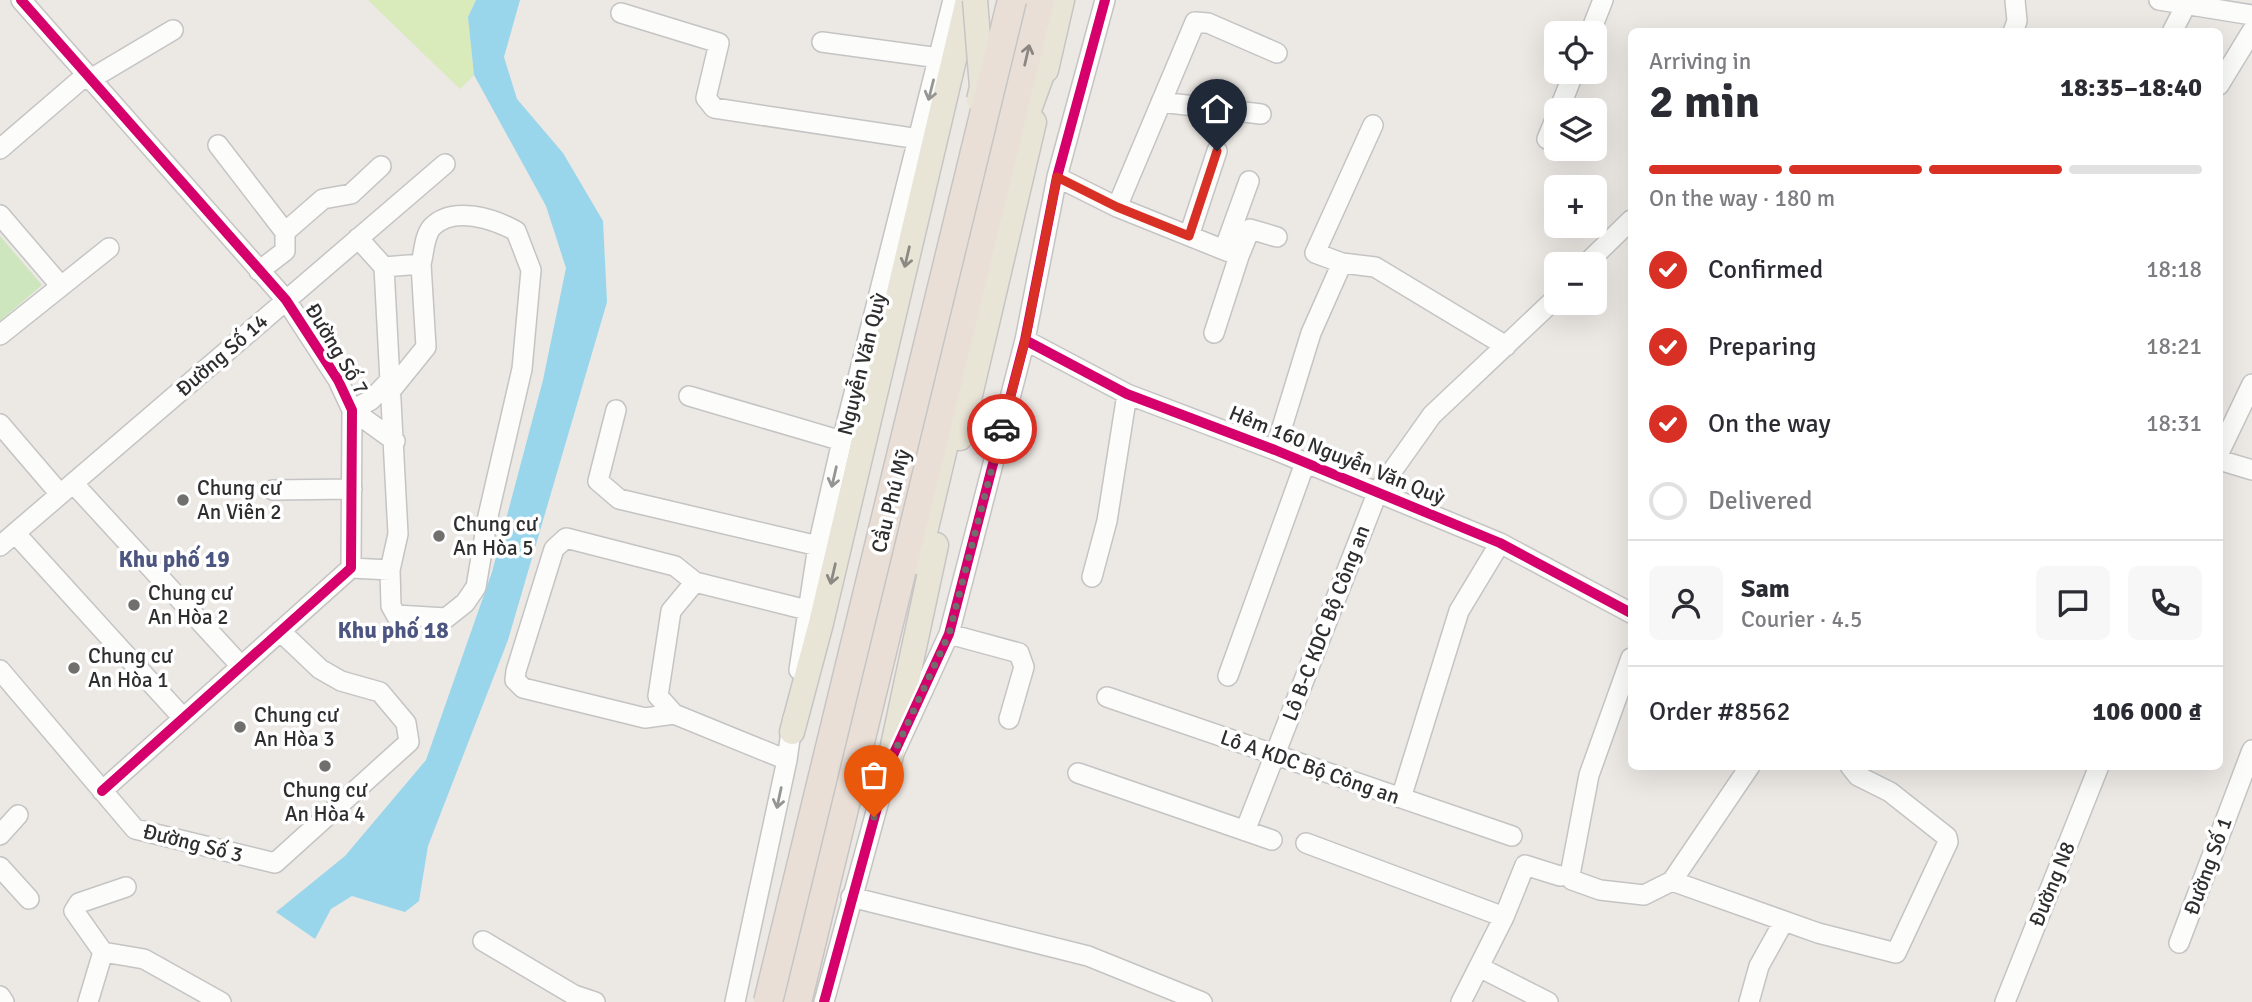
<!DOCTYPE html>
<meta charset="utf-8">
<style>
:root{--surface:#fff;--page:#f7f7f7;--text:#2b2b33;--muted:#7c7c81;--line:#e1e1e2;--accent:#d93025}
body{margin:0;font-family:Signika,sans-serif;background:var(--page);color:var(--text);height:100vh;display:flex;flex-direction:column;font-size:26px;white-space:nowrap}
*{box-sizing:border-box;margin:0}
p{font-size:23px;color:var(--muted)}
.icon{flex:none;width:38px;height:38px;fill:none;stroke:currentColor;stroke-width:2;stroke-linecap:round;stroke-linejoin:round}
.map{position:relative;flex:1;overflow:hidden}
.drawer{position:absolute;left:1628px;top:28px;width:595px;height:742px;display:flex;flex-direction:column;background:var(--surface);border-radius:10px;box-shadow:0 7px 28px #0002}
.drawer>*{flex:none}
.controls{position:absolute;left:1544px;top:21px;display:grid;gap:14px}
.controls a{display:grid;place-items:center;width:63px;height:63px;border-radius:10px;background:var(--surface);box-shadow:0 7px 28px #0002;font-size:35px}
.pin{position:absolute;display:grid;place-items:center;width:60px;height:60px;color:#fff;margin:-72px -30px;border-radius:50% 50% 50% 0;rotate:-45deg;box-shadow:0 0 7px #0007}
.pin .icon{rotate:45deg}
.courier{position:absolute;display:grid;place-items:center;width:70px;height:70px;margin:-35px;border:5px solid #d93025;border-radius:50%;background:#fff;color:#222;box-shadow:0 2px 9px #0007}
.head em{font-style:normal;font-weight:700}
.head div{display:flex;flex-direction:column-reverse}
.head{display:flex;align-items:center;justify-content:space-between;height:119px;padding:0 21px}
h1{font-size:46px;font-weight:700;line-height:52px}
.bar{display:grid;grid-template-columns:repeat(4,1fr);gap:10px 7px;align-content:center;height:84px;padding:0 21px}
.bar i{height:9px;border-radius:5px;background:var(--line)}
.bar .on{background:var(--accent)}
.bar p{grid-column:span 4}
.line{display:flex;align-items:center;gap:18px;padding:0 21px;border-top:2px solid var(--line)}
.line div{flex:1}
.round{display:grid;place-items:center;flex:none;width:74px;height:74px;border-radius:10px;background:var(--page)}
ol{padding:0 21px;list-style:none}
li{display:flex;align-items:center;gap:21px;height:77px}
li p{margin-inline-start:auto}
li .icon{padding:7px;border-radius:50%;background:var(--accent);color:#fff;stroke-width:4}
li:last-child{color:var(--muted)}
li i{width:38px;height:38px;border:4px solid var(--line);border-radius:50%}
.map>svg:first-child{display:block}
</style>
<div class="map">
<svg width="2252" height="1002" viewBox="0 0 2252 1002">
<rect width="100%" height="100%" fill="#ece8e4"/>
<path fill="#cee6be" d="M0 236 42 285 0 321Z"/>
<path fill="#d9eabb" d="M368 0H476L468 17 474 75 460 89Z"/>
<path fill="#99d6ec" d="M476 0H520L504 57 517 99 563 153 603 221 607 302 508 640 428 846 419 901 405 912 352 896 331 909 315 939 276 912 345 856 426 760 492 572 543 380 566 268 546 206 474 75 468 17Z"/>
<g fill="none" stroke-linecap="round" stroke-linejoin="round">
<defs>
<path id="minor" d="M21 0 286 300 338 380 352 410 351 568 102 791
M2159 0 2252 15
M621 13 719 43 706 98 714 108 919 139
M2013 32 2017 21 2015 0
M2172 32 2186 5
M1590 33 1603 0
M822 42 939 58
M89 80 173 30
M2219 85 2252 31
M1161 102 1261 114
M1559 110 1574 72
M1373 125 1315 253 1342 263 1375 267 1506 346
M1547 139 1556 117
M218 145 285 232V251L259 271
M0 149 85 76
M1057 177 1117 207 1239 256 1214 333
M1117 207 1195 22 1208 23 1277 53
M0 215 60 285
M285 232 323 199 351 194 381 166
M1189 236 1217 151
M1224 250 1249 181
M1239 256 1250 229 1277 237
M1586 264 1631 220
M384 267 421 264C424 253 424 236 432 227 453 205 494 219 516 231L531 270 522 369 488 516 476 587 465 603 446 618 396 615 391 606 390 570
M0 335 109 248
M1025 340 1127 394 1275 450 1500 543 1631 613
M392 389 426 347 421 264
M689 396 842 441
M352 410 395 441
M352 410 371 400 391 379
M616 410 598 481 619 499 818 546
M0 424 60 494
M1275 450 1311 333 1342 263
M2219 453 2252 384
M2219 460 2252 470
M73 483 241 666
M273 490 352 489
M15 533 183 718
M0 546 445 164
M351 568 390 570 398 534 384 267 358 238
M1092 577 1107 521 1127 394
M949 634 1019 653 1024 667 1009 719
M0 670 135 829 275 863 409 742 406 723 380 692 341 681 320 669 280 631
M799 670 818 546 842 441 953 0
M1228 676 1305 463
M1107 697 1512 836
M674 714 645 718 523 688 515 680 516 671 554 549 566 538 675 566 695 582
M787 760 674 714 658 696 671 611 695 582 807 610
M1078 773 1272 840
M1401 798 1459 611 1500 543
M1245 831 1378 491 1432 415 1556 298
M0 835 18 815
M1306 843 1504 917
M0 867 29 899
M1570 875 1572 880 1600 890 1644 895 1672 881 1818 933 1896 953 1948 842 1947 837 1890 792 1858 776 1850 766
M1672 881 1750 766
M851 897 1088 956 1202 1002
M483 941 574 995 595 1002
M2179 943 2252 750
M103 952 144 959 221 1002
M103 952 74 911 79 903 126 887
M1479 967 1548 1002
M0 996 4 1002
M88 1002 103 952
M735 1002 787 760 793 718
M824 1002 889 764 949 634 1025 340 1057 177 1105 0
M1461 1002 1504 917 1525 865 1560 876 1570 875 1589 775 1631 658
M1749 1002 1759 966 1784 921
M2005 1002 2099 766"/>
<path id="major" d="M1046 70 1062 0
M1018 140 1049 55
M960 438 1034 122
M918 562 953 414
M792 732 821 623 968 0
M889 764 936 545"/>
<path id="highway" d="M797 1002 1040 0"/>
</defs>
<use href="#minor" stroke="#c5c4c5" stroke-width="22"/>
<use href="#major" stroke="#c6c5c4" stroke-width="27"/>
<use href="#highway" stroke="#c6c5c4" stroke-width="31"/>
<use href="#minor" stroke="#fcfcfb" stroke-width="19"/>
<use href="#major" stroke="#e8e4d6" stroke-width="24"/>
<use href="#highway" stroke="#eadfd6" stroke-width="28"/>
<defs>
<path id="major-bridge" d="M975 0 982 87 979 100"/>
<path id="highway-bridge" d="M768 1002 1012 0"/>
</defs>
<use href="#major-bridge" stroke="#c6c5c4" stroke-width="27" stroke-linecap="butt"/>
<use href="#highway-bridge" stroke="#c6c5c4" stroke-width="31" stroke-linecap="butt"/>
<use href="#major-bridge" stroke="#e8e4d6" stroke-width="24"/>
<use href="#highway-bridge" stroke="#eadfd6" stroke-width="28"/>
<defs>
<path id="cycleway" d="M21 0 286 300 338 380 352 410 351 568 102 791
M1025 340 1127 394 1275 450 1500 543 1631 613
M824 1002 889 764 949 634 1025 340 1057 177 1105 0"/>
</defs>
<use href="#cycleway" stroke="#fff" stroke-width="15"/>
<use href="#cycleway" stroke="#d6006c" stroke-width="10"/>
</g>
<defs><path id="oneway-shaft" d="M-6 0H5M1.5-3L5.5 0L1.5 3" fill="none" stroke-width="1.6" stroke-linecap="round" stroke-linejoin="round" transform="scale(1.75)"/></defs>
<use stroke="#8c8682" href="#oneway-shaft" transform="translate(1027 55) rotate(-77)"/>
<g stroke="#959594">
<use href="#oneway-shaft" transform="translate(931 90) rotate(104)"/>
<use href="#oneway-shaft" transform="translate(834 477) rotate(103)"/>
<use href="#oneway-shaft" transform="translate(779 798) rotate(102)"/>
</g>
<g stroke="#8b8982">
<use href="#oneway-shaft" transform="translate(907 257) rotate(103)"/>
<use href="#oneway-shaft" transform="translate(833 574) rotate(103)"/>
</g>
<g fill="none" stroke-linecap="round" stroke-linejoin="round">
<path stroke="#706f6e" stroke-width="7" stroke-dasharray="0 12.6" d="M874 817 889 764 949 634 1002 429"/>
<path stroke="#d93025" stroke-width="9" d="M1002 429 1025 341 1057 177 1117 207 1189 236 1217 151"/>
</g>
<g fill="#706f6e" stroke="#fff" stroke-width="2.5">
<circle cx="183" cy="500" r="7"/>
<circle cx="439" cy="536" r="7"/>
<circle cx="134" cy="605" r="7"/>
<circle cx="74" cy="668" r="7"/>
<circle cx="240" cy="727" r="7"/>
<circle cx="325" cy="766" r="7"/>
</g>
<g text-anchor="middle" stroke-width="7" stroke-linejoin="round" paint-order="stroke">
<g font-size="21" fill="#2e2e2e" stroke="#fff">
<text transform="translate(337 349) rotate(59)" y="7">Đường Số 7</text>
<text transform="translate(222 355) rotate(-41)" y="7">Đường Số 14</text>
<text transform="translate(862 364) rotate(-76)" y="7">Nguyễn Văn Quỳ</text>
<text transform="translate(1337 455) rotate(22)" y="7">Hẻm 160 Nguyễn Văn Quỳ</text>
<text transform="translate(891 501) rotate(-76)" y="7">Cầu Phú Mỹ</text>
<text transform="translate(1326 623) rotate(-69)" y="7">Lô B-C KDC Bộ Công an</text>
<text transform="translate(1310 767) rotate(19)" y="7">Lô A KDC Bộ Công an</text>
<text transform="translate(193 843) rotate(14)" y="7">Đường Số 3</text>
<text transform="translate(2208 866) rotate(-70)" y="7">Đường Số 1</text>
<text transform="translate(2052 884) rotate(-68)" y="7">Đường N8</text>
</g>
<g font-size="21" fill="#2e2e2e" stroke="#fff" text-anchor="start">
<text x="197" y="495">Chung cư<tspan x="197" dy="24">An Viên 2</tspan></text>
<text x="453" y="531">Chung cư<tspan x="453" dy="24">An Hòa 5</tspan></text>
<text x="148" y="600">Chung cư<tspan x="148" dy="24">An Hòa 2</tspan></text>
<text x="88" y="663">Chung cư<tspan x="88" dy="24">An Hòa 1</tspan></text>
<text x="254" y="722">Chung cư<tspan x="254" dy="24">An Hòa 3</tspan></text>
<text x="325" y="797" text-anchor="middle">Chung cư<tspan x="325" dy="24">An Hòa 4</tspan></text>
</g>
<g font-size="23" font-weight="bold" fill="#4d5680" stroke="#fff">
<text x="174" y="567">Khu phố 19</text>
<text x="393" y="638">Khu phố 18</text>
</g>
</g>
</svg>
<div class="controls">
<a><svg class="icon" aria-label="locate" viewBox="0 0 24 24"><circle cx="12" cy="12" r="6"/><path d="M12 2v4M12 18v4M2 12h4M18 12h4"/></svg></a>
<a><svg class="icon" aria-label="layers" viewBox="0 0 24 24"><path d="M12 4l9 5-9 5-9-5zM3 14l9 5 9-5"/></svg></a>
<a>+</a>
<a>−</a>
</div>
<div class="pin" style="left:874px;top:817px;background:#ea580c"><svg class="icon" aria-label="bag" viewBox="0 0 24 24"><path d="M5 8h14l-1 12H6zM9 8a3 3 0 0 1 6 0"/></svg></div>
<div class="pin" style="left:1217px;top:151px;background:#1f2937"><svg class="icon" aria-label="home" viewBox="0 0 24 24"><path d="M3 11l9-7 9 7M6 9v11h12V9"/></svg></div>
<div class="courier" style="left:1002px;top:429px"><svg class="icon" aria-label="car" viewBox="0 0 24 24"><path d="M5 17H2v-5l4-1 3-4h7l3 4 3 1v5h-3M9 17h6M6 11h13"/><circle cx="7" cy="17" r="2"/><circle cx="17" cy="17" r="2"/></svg></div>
<section class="drawer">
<div class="head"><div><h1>2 min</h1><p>Arriving in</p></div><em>18:35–18:40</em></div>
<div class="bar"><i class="on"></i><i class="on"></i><i class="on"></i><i></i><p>On the way · 180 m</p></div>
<ol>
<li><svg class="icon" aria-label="check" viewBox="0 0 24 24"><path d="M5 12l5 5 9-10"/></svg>Confirmed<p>18:18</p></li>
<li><svg class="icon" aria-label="check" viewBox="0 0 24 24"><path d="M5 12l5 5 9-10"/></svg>Preparing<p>18:21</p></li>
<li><svg class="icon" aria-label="check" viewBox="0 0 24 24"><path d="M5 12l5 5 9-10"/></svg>On the way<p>18:31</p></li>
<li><i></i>Delivered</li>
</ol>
<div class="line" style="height:126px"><a class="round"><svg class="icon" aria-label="person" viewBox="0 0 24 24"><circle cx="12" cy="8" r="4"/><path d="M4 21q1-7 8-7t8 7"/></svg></a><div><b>Sam</b><p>Courier · 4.5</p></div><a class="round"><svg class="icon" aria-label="chat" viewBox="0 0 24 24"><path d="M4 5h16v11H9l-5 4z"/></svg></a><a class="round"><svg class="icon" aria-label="phone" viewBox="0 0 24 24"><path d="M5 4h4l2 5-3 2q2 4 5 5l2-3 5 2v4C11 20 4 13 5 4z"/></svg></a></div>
<div class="line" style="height:91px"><div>Order #8562</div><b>106 000 ₫</b></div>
</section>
</div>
